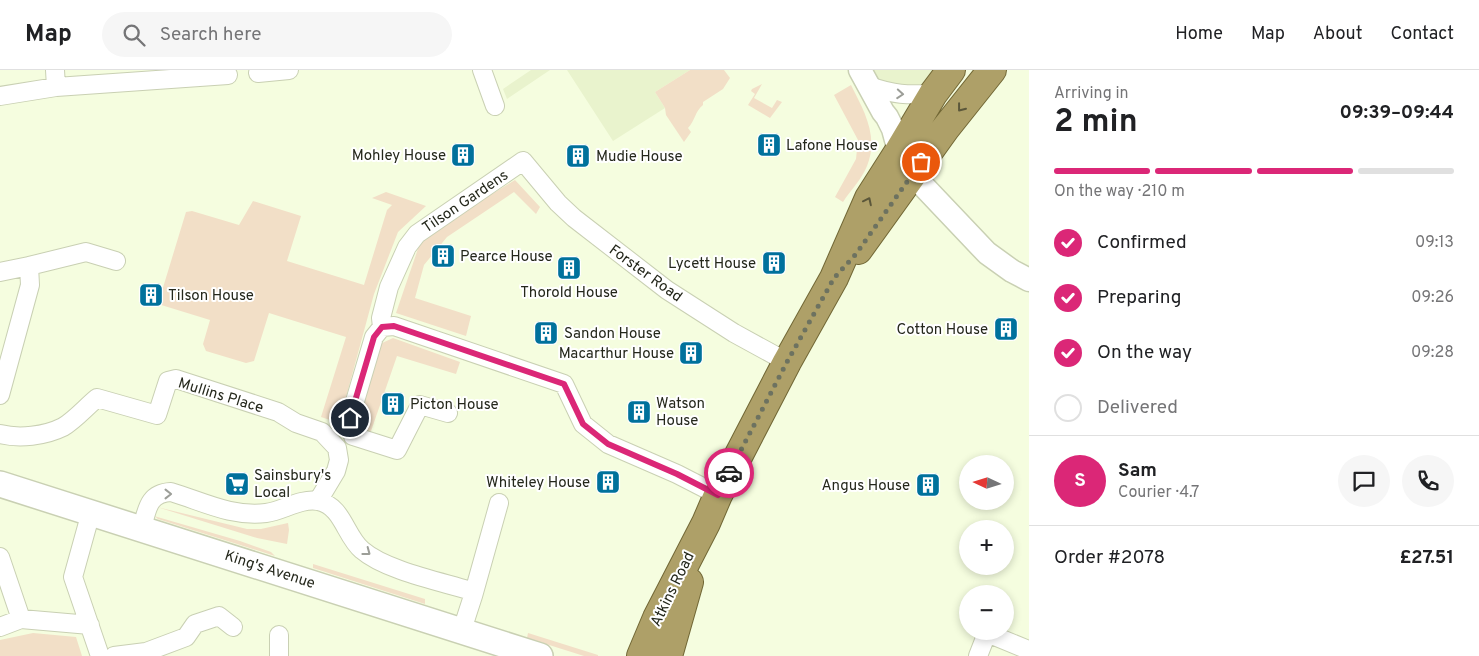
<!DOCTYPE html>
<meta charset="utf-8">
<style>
:root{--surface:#fff;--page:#f6f6f6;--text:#202124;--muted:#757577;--line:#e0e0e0;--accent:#db2777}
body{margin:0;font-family:Overpass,sans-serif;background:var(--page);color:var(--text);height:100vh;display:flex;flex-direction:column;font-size:19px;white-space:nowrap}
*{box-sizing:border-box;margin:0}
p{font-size:16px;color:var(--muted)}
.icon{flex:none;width:28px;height:28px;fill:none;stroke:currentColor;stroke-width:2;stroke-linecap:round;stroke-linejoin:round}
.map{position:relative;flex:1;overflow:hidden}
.sheet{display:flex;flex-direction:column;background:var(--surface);width:450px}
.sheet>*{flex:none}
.needle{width:32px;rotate:274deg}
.controls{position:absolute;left:959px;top:385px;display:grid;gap:10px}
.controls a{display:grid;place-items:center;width:55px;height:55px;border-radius:50%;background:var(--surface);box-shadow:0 2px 8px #0003;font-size:25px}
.pin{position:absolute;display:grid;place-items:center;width:42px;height:42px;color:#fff;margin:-21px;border:2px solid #fff;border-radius:50%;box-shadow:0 1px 5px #0007}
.courier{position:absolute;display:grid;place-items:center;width:50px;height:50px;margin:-25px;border:4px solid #db2777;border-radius:50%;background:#fff;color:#222;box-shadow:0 1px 6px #0007}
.head em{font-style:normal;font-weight:700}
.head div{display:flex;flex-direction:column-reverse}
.head{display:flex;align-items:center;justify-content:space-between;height:85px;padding:0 25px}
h1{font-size:32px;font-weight:700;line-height:38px}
.bar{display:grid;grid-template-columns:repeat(4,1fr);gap:8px 5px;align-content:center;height:60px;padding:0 25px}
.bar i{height:6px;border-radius:4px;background:var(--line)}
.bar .current{background:var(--accent)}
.bar p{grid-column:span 4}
.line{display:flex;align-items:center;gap:12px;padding:0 25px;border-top:1px solid var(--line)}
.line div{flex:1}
.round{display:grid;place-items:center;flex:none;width:52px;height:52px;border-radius:26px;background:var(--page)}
ol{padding:0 25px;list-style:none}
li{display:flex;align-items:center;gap:15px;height:55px}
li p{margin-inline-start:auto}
li .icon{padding:5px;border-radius:50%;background:var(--accent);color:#fff;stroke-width:4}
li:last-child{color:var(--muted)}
li i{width:28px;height:28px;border:2px solid var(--line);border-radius:50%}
header{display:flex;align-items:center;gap:30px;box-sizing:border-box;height:70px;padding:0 25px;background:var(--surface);border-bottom:1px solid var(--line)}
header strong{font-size:24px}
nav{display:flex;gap:28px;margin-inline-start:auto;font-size:18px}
.search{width:350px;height:45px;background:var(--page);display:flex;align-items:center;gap:12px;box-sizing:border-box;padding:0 18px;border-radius:28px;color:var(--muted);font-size:19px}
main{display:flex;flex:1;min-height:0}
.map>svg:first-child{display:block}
</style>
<header>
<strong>Map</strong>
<div class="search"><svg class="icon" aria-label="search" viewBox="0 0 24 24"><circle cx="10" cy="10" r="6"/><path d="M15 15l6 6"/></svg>Search here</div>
<nav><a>Home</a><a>Map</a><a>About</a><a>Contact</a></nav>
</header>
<main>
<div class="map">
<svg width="1029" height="586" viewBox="0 0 1029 586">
<rect width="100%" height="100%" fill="#f5fddf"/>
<path fill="#e9f3cd" d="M531 0H550L507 29 503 19Z
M567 0H690L655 22 665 38 613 71Z
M861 0H934L923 14 869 16Z"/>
<path fill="#f2dfc7" d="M690 0H724L730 8 723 19 703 32V35C695 41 695 51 688 58L691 62 684 72 666 45 665 38 655 22Z
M762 14 754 28 772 38 777 30 782 32 770 48 748 35 755 24 751 21 752 19Z
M851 15C864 41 879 66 867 96 862 109 850 121 843 132L835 127 856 89 858 70 834 25Z
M515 110 540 137 536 144 514 122 447 167 424 195 415 228 471 246 466 266 396 243 422 167Z
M386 122 426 136 398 162 374 224 339 353 321 347 346 267 269 243 254 291 246 293 206 281 203 274 210 250 158 234 186 142 192 141 239 155 253 131 301 146 287 191 364 215 387 140 392 135 372 128Z
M393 268 460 292 456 304 397 286 370 364 362 360 357 351 380 274Z
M157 437 247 459H261L288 453 289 460 287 474 257 468Z
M154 446 240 471 271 482 275 486 158 449Z
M313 494 425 529V534L313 498Z
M33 563 76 567 82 586H0V570Z
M528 563 598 585V586H584L527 568Z"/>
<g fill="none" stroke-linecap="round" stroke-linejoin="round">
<defs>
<path id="minor" d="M55 0 56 17
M482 0 495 36
M258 3 289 0
M869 16C895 25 906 25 933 24
M0 26 56 17 228 5
M29 196 86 182 116 191
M0 202 29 196 30 215 0 325
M382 257 394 256 564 314 583 354 608 374 677 404 718 425
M448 343 420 335 397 380 353 366 350 348 374 267 382 257 381 248 389 217 407 177 417 164 523 91 558 133 574 148 667 220 734 263 787 292
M0 364C19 369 45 366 63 357 75 350 86 337 97 328L157 345 168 311 176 309 278 342 296 353 322 362 337 378 339 390 336 401 318 431
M91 442 73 507 100 586
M142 458C147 440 148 423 171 422 204 432 231 447 266 443 283 441 300 428 318 431 343 436 345 466 362 480 385 500 438 511 468 520L473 526 462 560
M0 487 21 549
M473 526 499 433
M0 557 21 549 90 555
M279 565V586
M114 586 146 582 186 567 195 554 219 546 233 557
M978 586 987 563 1026 579"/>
<path id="tertiary" d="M860 0 883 42 887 47 893 59 899 81 912 104 987 183 1012 201 1029 210"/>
<path id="secondary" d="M0 414 540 586"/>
<path id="trunk" d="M858 180 945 59 992 0
M641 586 657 548 706 453 718 425 787 292 834 208 869 128 899 81 933 24 951 0
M668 586 689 512"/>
</defs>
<use href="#minor" stroke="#c9d0b3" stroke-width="20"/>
<use href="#tertiary" stroke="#c9d0b3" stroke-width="25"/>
<use href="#secondary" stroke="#c9d0b3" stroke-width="28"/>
<use href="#trunk" stroke="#716735" stroke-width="30"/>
<use href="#minor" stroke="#fff" stroke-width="18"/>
<use href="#tertiary" stroke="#fff" stroke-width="22"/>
<use href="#secondary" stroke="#fff" stroke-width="25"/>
<use href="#trunk" stroke="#aea068" stroke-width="28"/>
</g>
<defs><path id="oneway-chevron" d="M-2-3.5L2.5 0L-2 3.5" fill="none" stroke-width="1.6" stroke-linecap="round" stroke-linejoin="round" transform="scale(1.25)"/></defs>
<g stroke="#9c9e98">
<use href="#oneway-chevron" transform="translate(900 24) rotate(4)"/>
<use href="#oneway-chevron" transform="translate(168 424)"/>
<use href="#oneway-chevron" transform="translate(367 482) rotate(37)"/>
</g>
<g stroke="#5b573a">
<use href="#oneway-chevron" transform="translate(961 38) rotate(128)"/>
<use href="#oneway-chevron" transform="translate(868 131) rotate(-64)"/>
</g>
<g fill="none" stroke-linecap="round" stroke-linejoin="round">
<path stroke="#6d7260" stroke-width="5" stroke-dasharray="0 9" d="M729 403 787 292 834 208 856 184 921 92"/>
<path stroke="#db2777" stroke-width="6" d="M350 348 374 267 382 257 394 256 564 314 583 354 608 374 677 404 718 425 729 403"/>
</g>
<defs>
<symbol id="building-square" viewBox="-11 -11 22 22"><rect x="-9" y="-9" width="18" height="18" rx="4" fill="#00719c" stroke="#fff"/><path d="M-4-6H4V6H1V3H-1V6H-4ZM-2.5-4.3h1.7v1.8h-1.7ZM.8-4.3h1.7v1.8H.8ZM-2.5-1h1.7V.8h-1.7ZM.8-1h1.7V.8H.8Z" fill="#fff"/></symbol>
<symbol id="supermarket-square" viewBox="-11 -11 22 22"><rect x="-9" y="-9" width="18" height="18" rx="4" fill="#00719c" stroke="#fff"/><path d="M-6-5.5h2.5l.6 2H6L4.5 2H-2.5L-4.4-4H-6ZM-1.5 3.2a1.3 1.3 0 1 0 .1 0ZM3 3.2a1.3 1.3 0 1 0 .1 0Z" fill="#fff"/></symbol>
</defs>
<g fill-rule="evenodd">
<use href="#building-square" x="755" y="61" width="28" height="28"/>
<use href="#building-square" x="449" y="71" width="28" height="28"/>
<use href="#building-square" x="564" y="72" width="28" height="28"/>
<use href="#building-square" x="429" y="172" width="28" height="28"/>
<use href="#building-square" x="760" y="179" width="28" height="28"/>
<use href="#building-square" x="555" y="184" width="28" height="28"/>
<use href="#building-square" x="137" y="211" width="28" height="28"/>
<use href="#building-square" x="992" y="245" width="28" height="28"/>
<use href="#building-square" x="532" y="249" width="28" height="28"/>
<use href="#building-square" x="677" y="269" width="28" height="28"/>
<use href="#building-square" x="379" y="320" width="28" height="28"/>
<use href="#building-square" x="625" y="328" width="28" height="28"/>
<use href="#building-square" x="594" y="398" width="28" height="28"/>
<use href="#supermarket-square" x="223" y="400" width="28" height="28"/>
<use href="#building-square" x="914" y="401" width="28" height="28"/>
</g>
<g text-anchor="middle" stroke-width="4" stroke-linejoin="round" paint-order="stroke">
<g font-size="15" fill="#24271b" stroke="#fff" text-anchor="start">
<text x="786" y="80">Lafone House</text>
<text x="446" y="90" text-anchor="end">Mohley House</text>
<text x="596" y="91">Mudie House</text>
<text x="460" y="191">Pearce House</text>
<text x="756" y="198" text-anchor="end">Lycett House</text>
<text x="569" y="227" text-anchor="middle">Thorold House</text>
<text x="168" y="230">Tilson House</text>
<text x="988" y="264" text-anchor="end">Cotton House</text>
<text x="564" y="268">Sandon House</text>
<text x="674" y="288" text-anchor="end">Macarthur House</text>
<text x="656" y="338">Watson<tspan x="656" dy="17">House</tspan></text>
<text x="410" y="339">Picton House</text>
<text x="254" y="410">Sainsbury's<tspan x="254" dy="17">Local</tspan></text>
<text x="590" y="417" text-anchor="end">Whiteley House</text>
<text x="910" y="420" text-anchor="end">Angus House</text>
</g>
<g font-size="15" fill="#24271b" stroke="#fff">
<text transform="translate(465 131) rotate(-34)" y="5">Tilson Gardens</text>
<text transform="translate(646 203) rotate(36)" y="5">Forster Road</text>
<text transform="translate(221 325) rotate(17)" y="5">Mullins Place</text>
<text transform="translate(270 499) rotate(18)" y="5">King's Avenue</text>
<text transform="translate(672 519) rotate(-64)" y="5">Atkins Road</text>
</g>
</g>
</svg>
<div class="controls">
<a><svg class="needle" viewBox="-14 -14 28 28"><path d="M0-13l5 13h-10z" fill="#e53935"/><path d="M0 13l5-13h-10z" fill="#757577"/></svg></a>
<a>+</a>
<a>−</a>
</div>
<div class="pin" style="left:921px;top:92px;background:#ea580c"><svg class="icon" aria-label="bag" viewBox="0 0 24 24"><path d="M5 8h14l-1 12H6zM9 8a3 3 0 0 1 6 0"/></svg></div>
<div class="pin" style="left:350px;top:348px;background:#1f2937"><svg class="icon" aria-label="home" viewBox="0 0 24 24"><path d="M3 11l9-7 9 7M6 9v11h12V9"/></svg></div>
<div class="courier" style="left:729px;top:403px"><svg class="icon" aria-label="car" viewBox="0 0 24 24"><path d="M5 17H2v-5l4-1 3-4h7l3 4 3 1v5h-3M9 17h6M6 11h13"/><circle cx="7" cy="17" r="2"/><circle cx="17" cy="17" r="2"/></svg></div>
</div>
<section class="sheet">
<div class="head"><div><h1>2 min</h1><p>Arriving in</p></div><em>09:39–09:44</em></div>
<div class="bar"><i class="current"></i><i class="current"></i><i class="current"></i><i></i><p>On the way · 210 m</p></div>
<ol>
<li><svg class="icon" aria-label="check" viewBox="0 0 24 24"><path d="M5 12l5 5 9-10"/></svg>Confirmed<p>09:13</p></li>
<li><svg class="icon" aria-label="check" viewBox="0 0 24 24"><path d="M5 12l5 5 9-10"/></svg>Preparing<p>09:26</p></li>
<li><svg class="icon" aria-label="check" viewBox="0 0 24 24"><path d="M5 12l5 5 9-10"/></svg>On the way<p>09:28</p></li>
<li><i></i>Delivered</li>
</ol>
<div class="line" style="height:90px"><b class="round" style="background:var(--accent);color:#fff">S</b><div><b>Sam</b><p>Courier · 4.7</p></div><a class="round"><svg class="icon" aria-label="chat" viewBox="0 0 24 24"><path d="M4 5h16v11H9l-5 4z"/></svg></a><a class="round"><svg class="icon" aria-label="phone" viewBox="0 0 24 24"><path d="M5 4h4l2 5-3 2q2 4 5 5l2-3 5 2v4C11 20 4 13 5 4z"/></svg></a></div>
<div class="line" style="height:65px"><div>Order #2078</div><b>£27.51</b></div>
</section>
</main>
